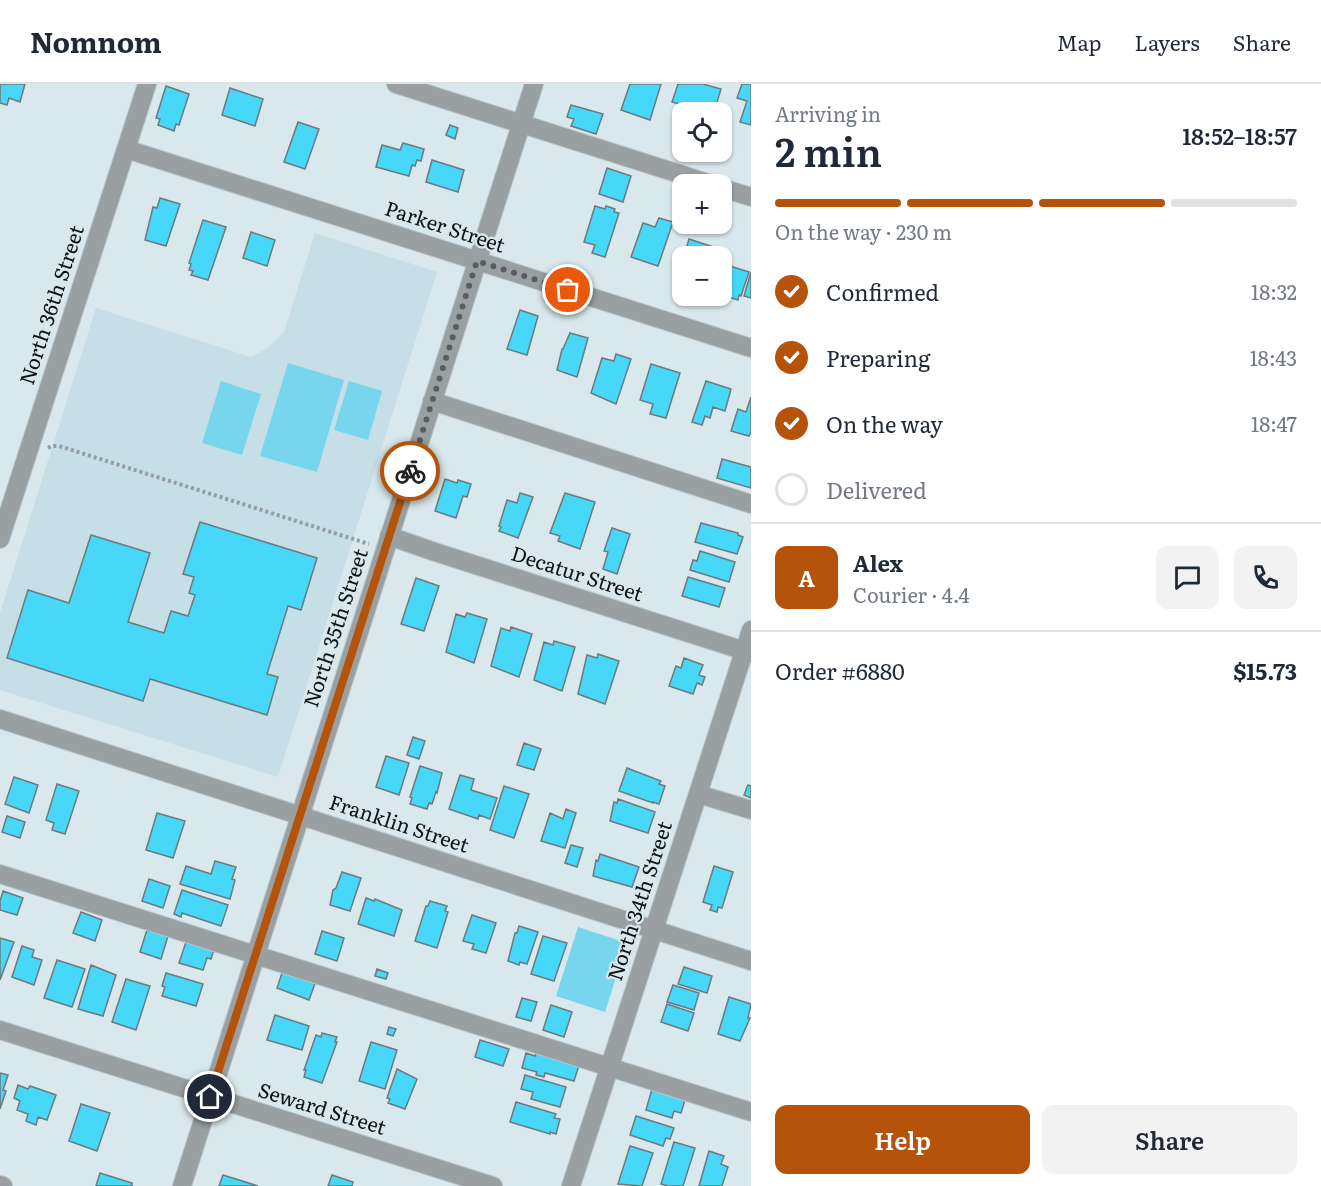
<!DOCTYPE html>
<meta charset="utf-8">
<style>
:root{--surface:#fff;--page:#f2f2f3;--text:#1f2937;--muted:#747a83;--line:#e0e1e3;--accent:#b45309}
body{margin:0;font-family:Literata,serif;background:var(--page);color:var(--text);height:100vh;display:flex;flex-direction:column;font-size:22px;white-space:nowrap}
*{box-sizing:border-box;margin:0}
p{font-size:20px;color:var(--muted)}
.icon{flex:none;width:33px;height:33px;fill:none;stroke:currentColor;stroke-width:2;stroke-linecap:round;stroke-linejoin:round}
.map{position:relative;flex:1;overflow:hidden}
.drawer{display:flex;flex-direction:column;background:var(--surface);width:570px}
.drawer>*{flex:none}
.fabs{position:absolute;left:672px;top:18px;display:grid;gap:12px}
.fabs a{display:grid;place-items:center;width:60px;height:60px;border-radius:12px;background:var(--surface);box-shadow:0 2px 4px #0004;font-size:30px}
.pin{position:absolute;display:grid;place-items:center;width:51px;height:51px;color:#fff;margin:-26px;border:3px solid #fff;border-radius:50%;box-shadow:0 2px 6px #0007}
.courier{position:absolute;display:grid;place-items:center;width:60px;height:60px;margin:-30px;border:4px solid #b45309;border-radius:50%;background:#fff;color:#222;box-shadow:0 2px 8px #0007}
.summary em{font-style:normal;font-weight:600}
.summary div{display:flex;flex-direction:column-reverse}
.summary{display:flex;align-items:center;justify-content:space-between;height:102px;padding:0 24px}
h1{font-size:39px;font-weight:600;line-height:45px}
.bar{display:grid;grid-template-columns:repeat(4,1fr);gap:9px 6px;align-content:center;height:72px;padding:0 24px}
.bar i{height:8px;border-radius:4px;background:var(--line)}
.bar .on{background:var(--accent)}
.bar p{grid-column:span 4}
.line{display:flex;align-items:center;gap:15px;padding:0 24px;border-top:2px solid var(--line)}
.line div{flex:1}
.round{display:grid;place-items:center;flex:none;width:63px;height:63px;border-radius:12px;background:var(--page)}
ol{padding:0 24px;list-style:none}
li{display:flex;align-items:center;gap:18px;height:66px}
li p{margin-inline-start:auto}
li .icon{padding:6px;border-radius:50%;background:var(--accent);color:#fff;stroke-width:4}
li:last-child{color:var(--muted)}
li i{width:33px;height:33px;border:3px solid var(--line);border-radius:50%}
.cta{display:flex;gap:12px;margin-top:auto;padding:12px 24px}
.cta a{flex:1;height:69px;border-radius:12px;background:var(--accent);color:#fff;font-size:24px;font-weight:600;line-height:69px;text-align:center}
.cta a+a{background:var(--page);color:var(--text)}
header{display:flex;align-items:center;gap:36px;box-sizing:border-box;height:84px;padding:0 30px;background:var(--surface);border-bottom:2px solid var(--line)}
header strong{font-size:28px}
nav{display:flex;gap:33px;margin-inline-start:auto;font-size:21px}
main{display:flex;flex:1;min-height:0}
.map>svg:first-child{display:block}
</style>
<header>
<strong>Nomnom</strong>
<nav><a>Map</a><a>Layers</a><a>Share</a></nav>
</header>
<main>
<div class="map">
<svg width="751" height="1102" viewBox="0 0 751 1102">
<rect width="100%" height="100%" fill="#d9e8ec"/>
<path fill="#c6dee5" d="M315 149 437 188 278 693 0 606V529L96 224 251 273 268 264 284 248Z"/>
<path fill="#77d5ee" d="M288 279 344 296 317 388 260 372Z
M221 297 261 310 242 371 202 359Z
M349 297 382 307 368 356 334 346Z
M578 843 627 859 605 928 556 912Z"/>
<path fill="#47d7f9" stroke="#6c7a7d" stroke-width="1.5" d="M0 0H25L20 18 9 14 7 21 0 19Z
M630 0H661L650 36 621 26Z
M678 0H703L721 5 714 28H707L672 18Z
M742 0H751V41L740 38 747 17 737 14Z
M166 2 189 10 179 41 176 40 174 47 158 41 160 35 156 34Z
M230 4 263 15 255 42 222 31Z
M571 21 603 30 596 50 571 42 574 35 567 33Z
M298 38 319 45 305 85 284 78Z
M450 41 458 44 455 55 446 51Z
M403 59 424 65 421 77 417 76 415 82 412 81 409 92 376 83 382 61 400 66Z
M432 76 464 86 458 108 426 98Z
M607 84 631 92 623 118 599 110Z
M160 114 180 120 166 162 145 156 153 123 157 124Z
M595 122 605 125 606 122 615 125 614 128 619 129 605 173 592 169 595 161 584 158Z
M659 134 673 138 658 182 631 173 643 139 655 143Z
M203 136 226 143 208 196 191 191 193 187 189 186 191 180 189 179Z
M251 148 275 156 267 182 243 174Z
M689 155 729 168 722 192V172H684Z
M727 181 749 188 741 212 739 211 738 216 722 211V198Z
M751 188V214L744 212Z
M520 226 538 232 527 271 507 265Z
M570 249 588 254 577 293 557 286 562 265H563Z
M616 270 631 275 616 320 591 309 602 274 614 277Z
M651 280 680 289 666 334 650 330 653 320 640 316Z
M706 297 731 305 725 327 713 323 710 334 705 332 702 341 692 338Z
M751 313V348L749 352 731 347 738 325 746 328Z
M722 375 751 383V404L717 394Z
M445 395 457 399 458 396 471 400 467 413 463 412 456 434 435 427Z
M520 409 533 413 518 454 499 447 501 443 499 442 507 416 517 419Z
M565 409 595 418 580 465 558 457 560 452 550 449Z
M200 438 317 474 301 526 288 522 267 590 278 593 267 631 150 595 143 617 7 574 28 506 69 519 91 451 150 469 128 538 164 549 171 527 188 532 195 511 189 509 194 493 183 490Z
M701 439 738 449V451L743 453 737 470 695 458Z
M612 444 630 450 617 490 603 485 608 468 604 467Z
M700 467 735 478 729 498 690 486 693 476 697 477Z
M688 493 725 504 719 523 682 512Z
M416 494 439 502 424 547 401 540Z
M467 529 487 535 474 579 446 568 456 530 465 533Z
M511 543 532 550 519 593 491 582 501 544 510 547Z
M554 557 575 563 562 607 534 596 544 558 553 561Z
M598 570 619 577 605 620 578 610 587 571 597 574Z
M684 574 703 581 699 591 705 593 702 601 697 599 693 610 669 602 676 582 681 584Z
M413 653 425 657 419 675 407 671Z
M524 659 541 665 534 686 517 681Z
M386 672 409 679 399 711 376 703Z
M420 682 442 689 437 709 436 708 432 720 429 719 427 725 410 720 412 714 410 713Z
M627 684 661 697 659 700 665 702 659 720 653 718V719L619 707Z
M460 691 474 695 471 706 497 714 490 735 479 731 478 735 449 725Z
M14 693 38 701 29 729 5 720Z
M57 700 79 707 65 750 52 746 54 739 46 736Z
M748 701 751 702V714L744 711Z
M504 702 529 710 514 754 490 746Z
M618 715 655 728 648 749 610 737 614 718 617 719Z
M566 725 576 729 565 764 541 757 550 729 563 735Z
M157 729 185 737 173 774 146 766Z
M7 732 25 738 20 754 2 748Z
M571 761 583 764 577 783 565 779Z
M600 770 639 783 632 803 593 792 596 776 598 777Z
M215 777 236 783 232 795 235 796 230 815 180 800 186 782 211 790Z
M714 782 733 788 722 824 718 823 717 828 710 826 712 821 703 818Z
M342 788 361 794 350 827 330 821 333 806 336 804Z
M149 795 170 802 163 824 142 817Z
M182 806 228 821 221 842 182 829 181 833 174 830Z
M3 807 23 814 17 831 0 826V817Z
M366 814 374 817 375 815 402 826 394 852 358 840Z
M430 817 447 822 445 827 448 828 437 864 415 857 426 822H428Z
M81 828 102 836 95 857 73 849Z
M472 831 496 839 486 869 472 865 474 860 463 857Z
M519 842 538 848 527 880 520 878 519 881 508 877 515 849H517Z
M147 846 168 852 161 875 140 868Z
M322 847 344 854 337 877 315 870Z
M543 852 567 859 554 897 531 890Z
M0 854 14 858 0 896Z
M187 855 214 865 211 875 207 874 203 886 179 879Z
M22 862 34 866 32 873 42 876 34 901 12 893Z
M57 876 85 885 72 923 44 914Z
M91 881 116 891 103 932 78 925Z
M284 883 317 894 309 916 277 904Z
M684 883 712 892 707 909 678 900Z
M377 885 388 889 386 895 375 892Z
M166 889 203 900 196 922 162 912 165 903 162 902Z
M126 895 150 902 136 946 112 938Z
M673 901 699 909 694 926 667 918Z
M729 913 751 920 748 934H750L740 957 718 950Z
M522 914 537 918 531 937 516 933Z
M667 920 694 929 688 947 661 938Z
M551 921 572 928 564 953 543 946Z
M275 931 309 942 302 966 267 956Z
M389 943 396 945 393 952 387 950Z
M322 949 337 953 335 958H337L322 999 304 993 306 986H304L316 951 321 953Z
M480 956 509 965 503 982 475 973Z
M371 958 397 966 385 1005 359 997Z
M537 967 580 978 574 997 545 989 544 993 536 991 537 988 522 984 526 969 535 972Z
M397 985 417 995 405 1025 388 1019 390 1015 387 1014Z
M0 989 8 991 3 1006 6 1007 0 1025Z
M525 991 566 1003 560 1023 531 1015 533 1008 521 1005Z
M18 1001 28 1005 30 1002 56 1011 47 1036 38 1033 36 1041 26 1037 28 1030 17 1026 20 1017 14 1014Z
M652 1005 685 1016 681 1029 674 1027 672 1034 646 1026Z
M516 1018 556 1030 554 1034 560 1035 556 1050 550 1048V1050L510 1038Z
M81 1020 110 1029 97 1067 69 1057Z
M636 1032 674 1044 670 1055 666 1054 663 1062 630 1051Z
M674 1058 695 1064 683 1102H668L661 1100Z
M630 1062 653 1069 642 1102 618 1100Z
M709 1067 724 1072 721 1080 728 1083 722 1102H699Z
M100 1089 132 1099V1102H96Z
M223 1091 258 1102H219Z
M332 1091 353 1098 352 1102H328Z"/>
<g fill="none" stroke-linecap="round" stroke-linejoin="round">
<defs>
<path id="minor" d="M396 0 711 100
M126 65 751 264
M722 104 751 113
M432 317 751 420
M389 452 435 468 751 569
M0 455 147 0
M0 635 751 877
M698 710 751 726
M0 790 751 1028
M0 946 493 1102
M0 1101 3 1102
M182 1102 534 0
M571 1102 751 546"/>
</defs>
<use href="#minor" stroke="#b9c6ca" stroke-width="20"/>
<path stroke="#939ea1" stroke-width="4" stroke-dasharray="3 3" stroke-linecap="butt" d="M48 364 51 362H59L369 460"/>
<use href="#minor" stroke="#9aa0a2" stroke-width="18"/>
</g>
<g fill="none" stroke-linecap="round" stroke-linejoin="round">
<path stroke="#565e60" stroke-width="6" stroke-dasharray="0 10.8" d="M410 387 477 177 568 206"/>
<path stroke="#b45309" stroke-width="8" d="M210 1013 410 387"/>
</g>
<g text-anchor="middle" stroke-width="4.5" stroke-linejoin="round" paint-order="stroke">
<g font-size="20" fill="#0f1415" stroke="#d9e8ec">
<text transform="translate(445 143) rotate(18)" y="7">Parker Street</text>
<text transform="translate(52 221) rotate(-72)" y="7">North 36th Street</text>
<text transform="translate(577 490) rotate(18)" y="7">Decatur Street</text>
<text transform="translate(336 544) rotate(-72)" y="7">North 35th Street</text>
<text transform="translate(399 740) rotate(18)" y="7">Franklin Street</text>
<text transform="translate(640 817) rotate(-72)" y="7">North 34th Street</text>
<text transform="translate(322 1025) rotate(17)" y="7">Seward Street</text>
</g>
</g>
</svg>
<div class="fabs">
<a><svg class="icon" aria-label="locate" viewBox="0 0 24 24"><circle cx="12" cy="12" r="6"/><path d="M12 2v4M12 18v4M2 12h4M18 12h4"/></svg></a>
<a>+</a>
<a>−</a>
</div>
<div class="pin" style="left:568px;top:206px;background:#ea580c"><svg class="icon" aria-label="bag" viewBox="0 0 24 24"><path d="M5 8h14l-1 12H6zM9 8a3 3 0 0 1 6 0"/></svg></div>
<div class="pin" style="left:210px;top:1013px;background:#1f2937"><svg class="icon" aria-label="home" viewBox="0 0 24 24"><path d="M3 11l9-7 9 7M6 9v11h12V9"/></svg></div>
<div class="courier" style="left:410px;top:387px"><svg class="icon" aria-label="bike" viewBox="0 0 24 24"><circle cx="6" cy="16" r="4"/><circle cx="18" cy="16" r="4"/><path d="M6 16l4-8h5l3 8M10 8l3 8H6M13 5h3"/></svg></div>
</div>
<section class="drawer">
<div class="summary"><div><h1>2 min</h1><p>Arriving in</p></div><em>18:52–18:57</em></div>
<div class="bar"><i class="on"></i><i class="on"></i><i class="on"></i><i></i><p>On the way · 230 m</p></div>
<ol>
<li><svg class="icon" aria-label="check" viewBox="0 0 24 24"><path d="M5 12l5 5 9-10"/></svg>Confirmed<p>18:32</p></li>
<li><svg class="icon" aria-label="check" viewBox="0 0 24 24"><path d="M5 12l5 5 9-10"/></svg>Preparing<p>18:43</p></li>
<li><svg class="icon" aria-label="check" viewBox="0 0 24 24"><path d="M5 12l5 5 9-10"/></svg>On the way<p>18:47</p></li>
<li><i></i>Delivered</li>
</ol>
<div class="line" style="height:108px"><b class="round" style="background:var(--accent);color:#fff">A</b><div><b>Alex</b><p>Courier · 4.4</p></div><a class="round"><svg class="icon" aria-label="chat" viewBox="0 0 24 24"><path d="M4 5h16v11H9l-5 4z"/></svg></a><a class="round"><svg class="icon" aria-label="phone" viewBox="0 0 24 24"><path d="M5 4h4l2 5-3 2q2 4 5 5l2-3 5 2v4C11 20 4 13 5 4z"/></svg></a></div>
<div class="line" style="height:78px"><div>Order #6880</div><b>$15.73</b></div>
<div class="cta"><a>Help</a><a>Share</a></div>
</section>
</main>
